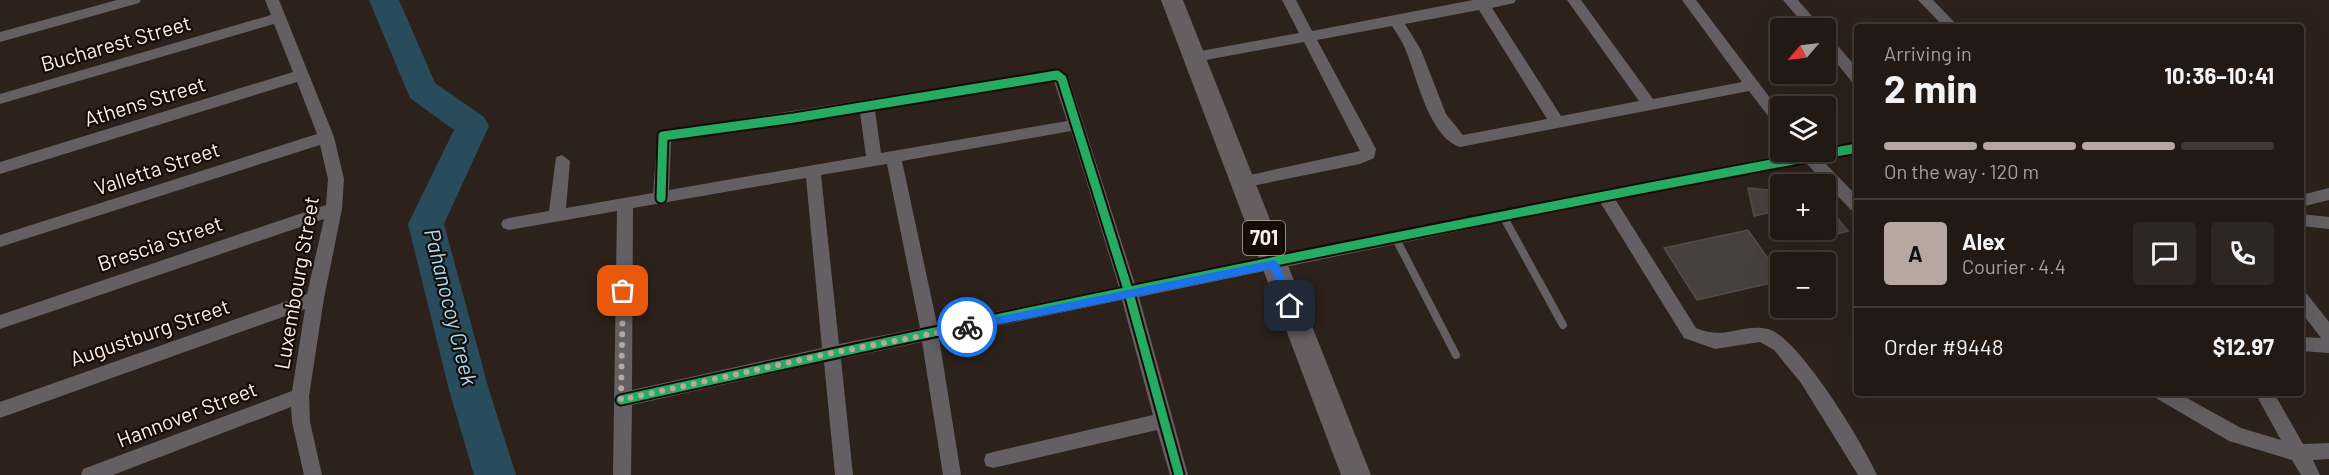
<!DOCTYPE html>
<meta charset="utf-8">
<style>
:root{--surface:#221914;--page:#2e2622;--text:#f1f3f6;--muted:#a2a0a0;--line:#3f3834;--accent:#b6a7a0}
body{margin:0;font-family:Barlow,sans-serif;background:var(--page);color:var(--text);height:100vh;display:flex;flex-direction:column;font-size:22px;white-space:nowrap}
*{box-sizing:border-box;margin:0}
p{font-size:20px;color:var(--muted)}
.icon{flex:none;width:33px;height:33px;fill:none;stroke:currentColor;stroke-width:2;stroke-linecap:round;stroke-linejoin:round}
.map{position:relative;flex:1;overflow:hidden}
.drawer{position:absolute;left:1854px;top:24px;width:450px;height:372px;display:flex;flex-direction:column;background:var(--surface);border-radius:6px;box-shadow:0 6px 24px #0002,0 0 0 2px var(--line)}
.drawer>*{flex:none}
.needle{width:39px;rotate:242deg}
.controls{position:absolute;left:1770px;top:18px;display:grid;gap:12px}
.controls a{display:grid;place-items:center;width:66px;height:66px;border-radius:6px;background:var(--surface);box-shadow:0 6px 24px #0002,0 0 0 2px var(--line);font-size:30px}
.pin{position:absolute;display:grid;place-items:center;width:51px;height:51px;color:#fff;margin:-26px;border-radius:12px;box-shadow:0 3px 9px #0006}
.courier{position:absolute;display:grid;place-items:center;width:60px;height:60px;margin:-30px;border:4px solid #1a73e8;border-radius:50%;background:#fff;color:#222;box-shadow:0 2px 8px #0007}
.headline em{font-style:normal;font-weight:700}
.headline div{display:flex;flex-direction:column-reverse}
.headline{display:flex;align-items:center;justify-content:space-between;height:102px;padding:0 30px}
h1{font-size:39px;font-weight:700;line-height:45px}
.bar{display:grid;grid-template-columns:repeat(4,1fr);gap:9px 6px;align-content:center;height:72px;padding:0 30px}
.bar i{height:8px;border-radius:4px;background:var(--line)}
.bar .selected{background:var(--accent)}
.bar p{grid-column:span 4}
.line{display:flex;align-items:center;gap:15px;padding:0 30px;border-top:2px solid var(--line)}
.line div{flex:1}
.round{display:grid;place-items:center;flex:none;width:63px;height:63px;border-radius:6px;background:var(--page)}
.map>svg:first-child{display:block}
</style>
<div class="map">
<svg width="2329" height="475" viewBox="0 0 2329 475">
<rect width="100%" height="100%" fill="#2d211b"/>
<g fill="none" stroke-linecap="round" stroke-linejoin="round">
<path fill="#284c5c" fill-rule="evenodd" d="M369 0H399L435 83 484 117 489 126 444 224 489 390 516 475H474L449 390 408 224 454 130 410 98Z"/>
</g>
<path fill="#483f3f" stroke="#544b4c" stroke-width="1.5" d="M1748 188 1780 191V210L1754 216Z
M1826 204 1848 231 1826 237Z
M1748 230 1780 276V281L1697 300 1664 248Z"/>
<g fill="none" stroke-linecap="round" stroke-linejoin="round">
<path stroke="#635f62" stroke-width="8" d="M1503 216 1563 325
M1396 239 1456 355"/>
<path fill="#635f62" fill-rule="evenodd" d="M117 0H141L139 3 0 42V32Z
M265 0H279L334 137 344 179 342 209 324 298 309 396 310 422 322 475H304L292 422 291 407 113 475H81L83 469 292 391 305 309 0 418V402L307 294 324 219 0 329V315L326 205 328 179 320 145 0 247V235L317 134 297 82 0 174V162L293 72 274 24 0 104V94L271 15Z
M1282 0H1296L1312 31 1473 0H1516L1514 3 1492 8 1561 116 1639 101 1567 0H1581L1653 99 1742 82 1682 0H1696L1780 111V126L1775 125 1749 91 1460 147C1429 137 1417 77 1406 51 1403 42 1397 34 1392 26L1317 40 1376 149 1374 158 1360 164 1242 188 1236 186 1234 182 1236 178 1360 151 1304 42 1195 62 1188 57 1195 52 1299 33ZM1479 10 1547 119 1463 135 1446 114 1421 50 1405 24Z
M1783 0H1798L1822 28H1807Z
M1918 0H1933L1959 27H1944Z
M1826 36 1831 38 1857 68V83L1852 82 1826 50Z
M1057 70 1069 79 1135 284 1797 152H1826V148L1857 142V154L1822 160 1857 196V212L1851 210 1806 163 1615 199 1696 328C1725 341 1742 323 1768 329 1798 336 1864 445 1877 475H1858L1801 383 1774 350 1760 342 1715 349 1684 338 1600 202 1139 297 1188 475H1170L1157 430 993 468 986 466 984 460 986 454 993 452 1153 415 1122 300 939 338 961 475H943L922 342 841 359 853 475H835L824 362 632 405 631 475H613L617 211 509 230 503 228 501 224 503 220 509 218 549 211 556 157 562 155 570 161 566 208 653 193 658 132ZM1054 81 1067 121 881 153 875 110ZM860 113 866 156 669 190 671 141ZM1071 131 1119 287 937 324 902 161ZM887 164 920 328 839 344 821 175ZM806 178 822 348 632 390 633 208Z
M2329 188V200L2301 207V195Z
M2301 214 2329 217V229L2301 226Z
M2301 292 2307 294 2329 322V353L2301 351V337L2321 338 2301 312Z
M2153 393H2178L2241 428 2281 440 2255 393H2274L2303 444 2329 443V459L2313 460 2320 475H2301L2292 460 2229 441 2156 398Z"/>
<path fill="#665e61" fill-rule="evenodd" d="M1161 0H1183L1371 475H1341Z"/>
<defs>
<path id="cycleway" d="M661 198 663 136 794 118 1057 75 1062 79 1129 293 1179 475
M621 400C1031 309 1444 225 1857 148"/>
</defs>
<use href="#cycleway" stroke="#150b07" stroke-width="13"/>
<use href="#cycleway" stroke="#26ab63" stroke-width="9"/>
</g>
<path fill="#1a73e8" d="M1274 260 1279 264 1296 306 1294 309H1287L1271 269 967 331 961 327 967 323Z"/>
<g fill="none" stroke-linecap="round" stroke-linejoin="round">
<path stroke="#b6a7a0" stroke-width="6" stroke-dasharray="0 10.8" d="M623 291 621 400 832 353 967 327"/>
</g>
<g text-anchor="middle" stroke-width="4.5" stroke-linejoin="round" paint-order="stroke">
<rect fill="#150b07" stroke="#b9aba4" stroke-width="1.5" x="1243" y="221" width="42" height="34" rx="4.5"/>
<g font-size="20" font-weight="bold" fill="#ffefe7">
<text x="1264" y="245">701</text>
</g>
<g font-size="21" fill="#ffefe7" stroke="#150b07">
<text transform="translate(116 44) rotate(-16)" y="7">Bucharest Street</text>
<text transform="translate(145 102) rotate(-17)" y="7">Athens Street</text>
<text transform="translate(157 169) rotate(-18)" y="7">Valletta Street</text>
<text transform="translate(160 244) rotate(-19)" y="7">Brescia Street</text>
<text transform="translate(297 283) rotate(-80)" y="7">Luxembourg Street</text>
<text transform="translate(150 333) rotate(-19)" y="7">Augustburg Street</text>
<text transform="translate(187 415) rotate(-21)" y="7">Hannover Street</text>
</g>
<g font-size="22" font-style="italic" fill="#a4dcf7" stroke="#150b07">
<text transform="translate(451 307) rotate(76)" y="8">Pahanocoy Creek</text>
</g>
</g>
</svg>
<div class="controls">
<a><svg class="needle" viewBox="-14 -14 28 28"><path d="M0-13l5 13h-10z" fill="#e53935"/><path d="M0 13l5-13h-10z" fill="#a2a0a0"/></svg></a>
<a><svg class="icon" aria-label="layers" viewBox="0 0 24 24"><path d="M12 4l9 5-9 5-9-5zM3 14l9 5 9-5"/></svg></a>
<a>+</a>
<a>−</a>
</div>
<div class="pin" style="left:623px;top:291px;background:#ea580c"><svg class="icon" aria-label="bag" viewBox="0 0 24 24"><path d="M5 8h14l-1 12H6zM9 8a3 3 0 0 1 6 0"/></svg></div>
<div class="pin" style="left:1290px;top:306px;background:#1f2937"><svg class="icon" aria-label="home" viewBox="0 0 24 24"><path d="M3 11l9-7 9 7M6 9v11h12V9"/></svg></div>
<div class="courier" style="left:967px;top:327px"><svg class="icon" aria-label="bike" viewBox="0 0 24 24"><circle cx="6" cy="16" r="4"/><circle cx="18" cy="16" r="4"/><path d="M6 16l4-8h5l3 8M10 8l3 8H6M13 5h3"/></svg></div>
<section class="drawer">
<div class="headline"><div><h1>2 min</h1><p>Arriving in</p></div><em>10:36–10:41</em></div>
<div class="bar"><i class="selected"></i><i class="selected"></i><i class="selected"></i><i></i><p>On the way · 120 m</p></div>
<div class="line" style="height:108px"><b class="round" style="background:var(--accent);color:#111">A</b><div><b>Alex</b><p>Courier · 4.4</p></div><a class="round"><svg class="icon" aria-label="chat" viewBox="0 0 24 24"><path d="M4 5h16v11H9l-5 4z"/></svg></a><a class="round"><svg class="icon" aria-label="phone" viewBox="0 0 24 24"><path d="M5 4h4l2 5-3 2q2 4 5 5l2-3 5 2v4C11 20 4 13 5 4z"/></svg></a></div>
<div class="line" style="height:78px"><div>Order #9448</div><b>$12.97</b></div>
</section>
</div>
